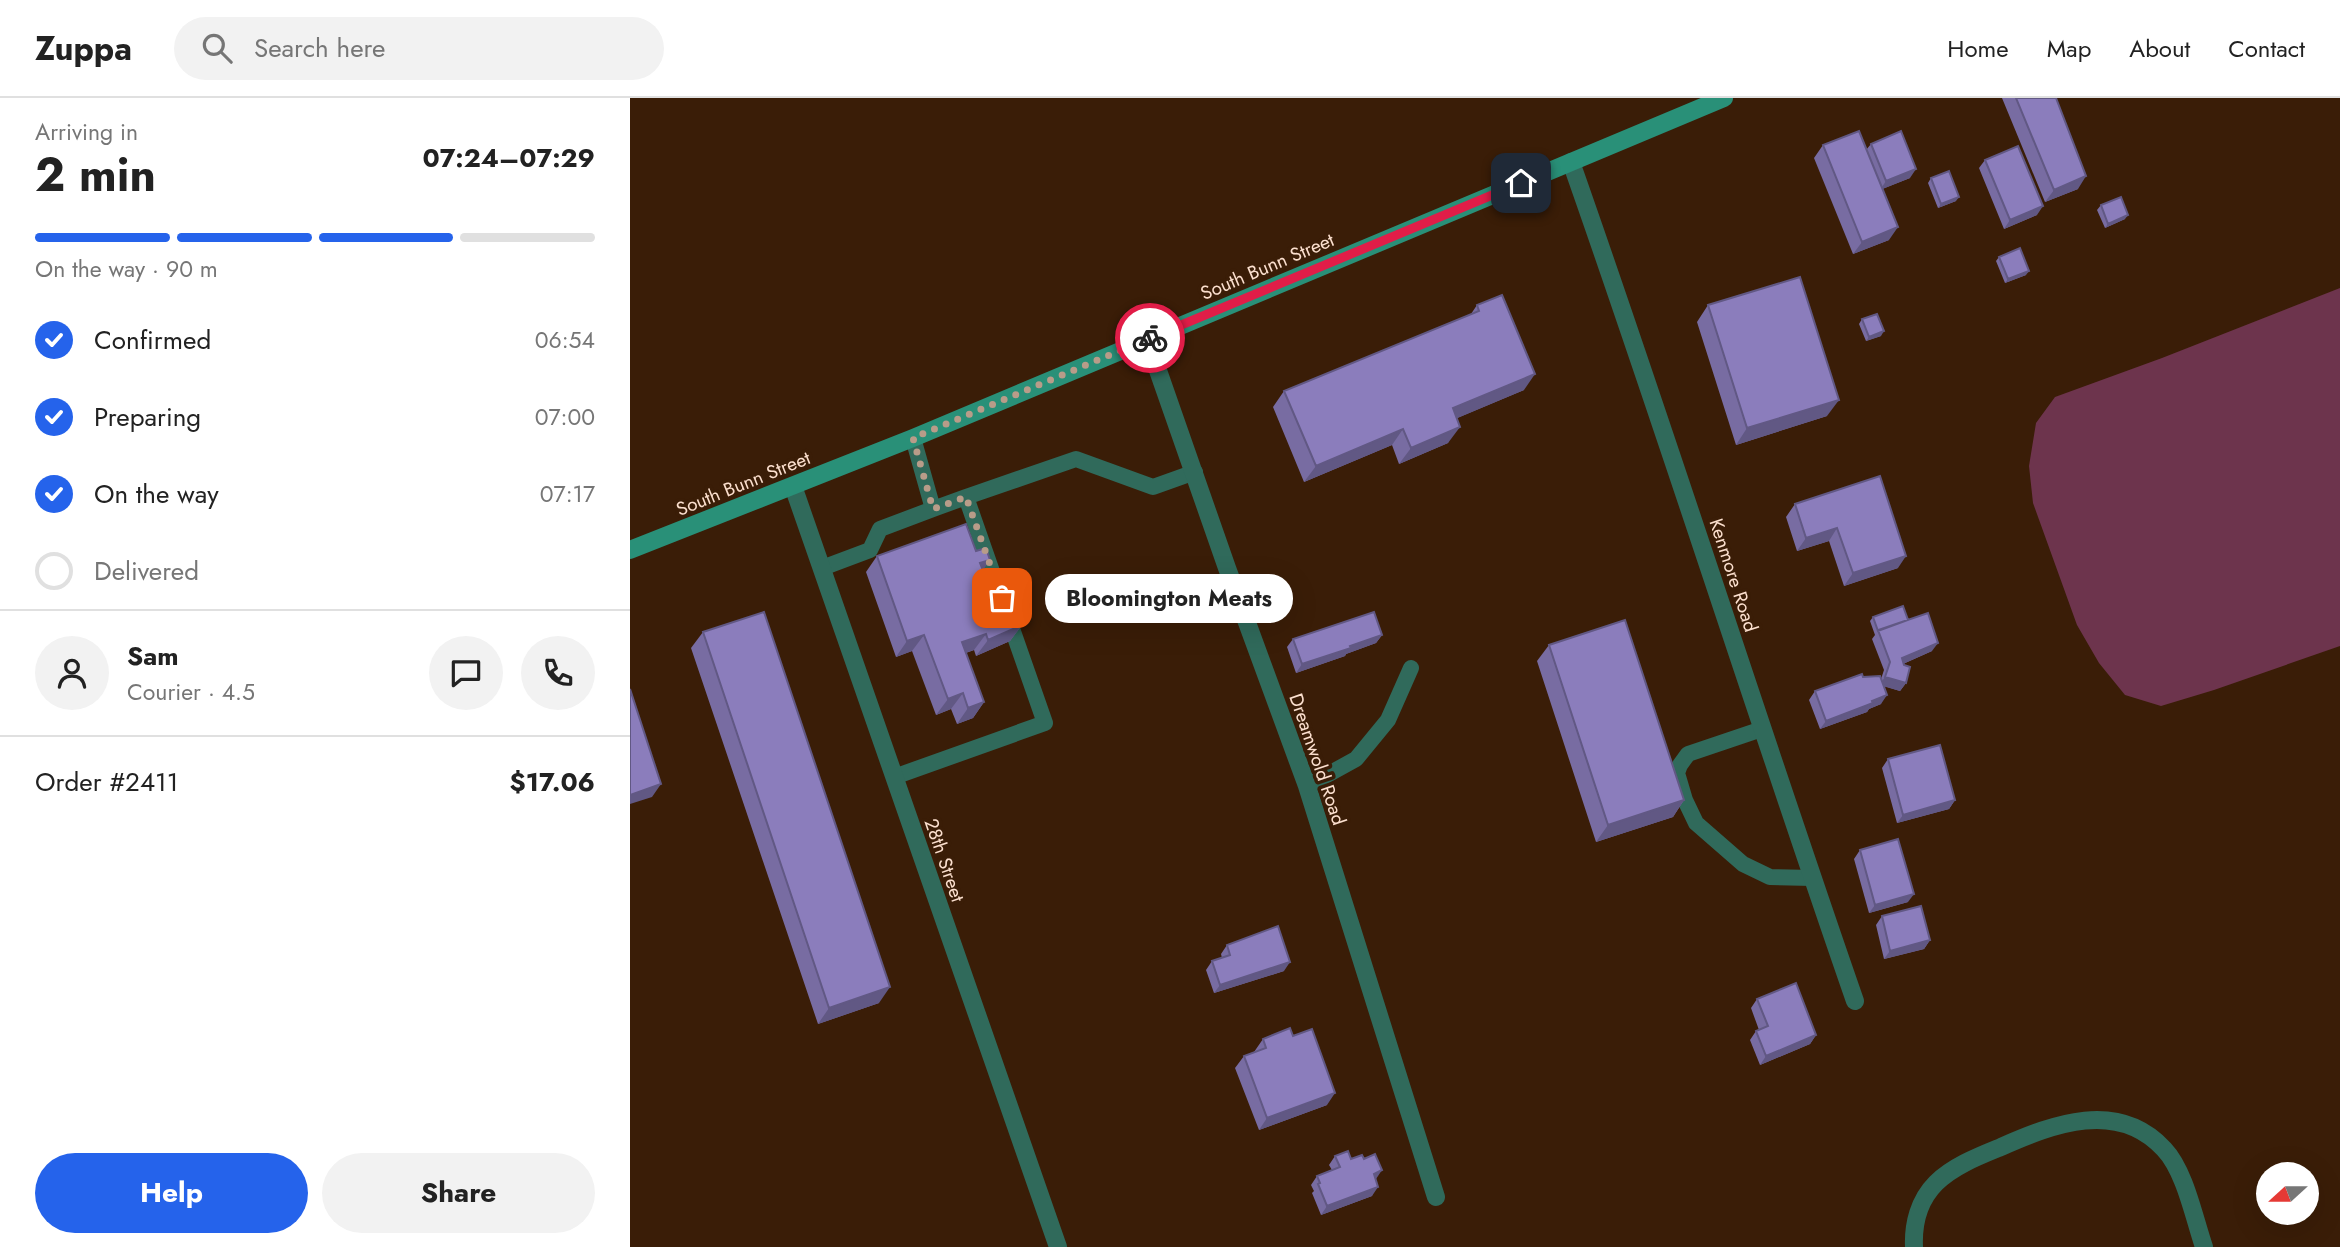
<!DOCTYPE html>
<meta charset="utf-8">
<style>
:root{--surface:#fff;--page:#f2f2f2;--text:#222;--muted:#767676;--line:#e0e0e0;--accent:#2563eb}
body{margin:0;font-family:Jost,sans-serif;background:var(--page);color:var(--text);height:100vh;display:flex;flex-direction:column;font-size:26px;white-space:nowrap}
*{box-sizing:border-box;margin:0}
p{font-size:23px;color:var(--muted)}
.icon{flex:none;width:38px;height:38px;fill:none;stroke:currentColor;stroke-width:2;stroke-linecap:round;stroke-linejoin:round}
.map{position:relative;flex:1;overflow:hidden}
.side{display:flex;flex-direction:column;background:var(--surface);width:630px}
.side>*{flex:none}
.needle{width:46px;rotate:249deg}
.buttons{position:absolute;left:1626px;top:1064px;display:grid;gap:14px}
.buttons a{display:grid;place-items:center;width:63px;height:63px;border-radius:50%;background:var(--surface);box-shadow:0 7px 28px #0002;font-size:35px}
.pin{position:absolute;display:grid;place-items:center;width:60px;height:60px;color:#fff;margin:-30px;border-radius:14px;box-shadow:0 4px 10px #0006}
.courier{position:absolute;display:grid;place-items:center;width:70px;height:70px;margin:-35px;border:5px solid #e11d48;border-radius:50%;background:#fff;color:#222;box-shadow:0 2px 9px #0007}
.bubble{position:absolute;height:49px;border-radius:24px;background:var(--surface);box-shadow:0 7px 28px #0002;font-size:23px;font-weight:700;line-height:49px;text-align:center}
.headline em{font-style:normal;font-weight:700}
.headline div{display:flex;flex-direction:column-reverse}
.headline{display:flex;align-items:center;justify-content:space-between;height:119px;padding:0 35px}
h1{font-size:46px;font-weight:700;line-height:52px}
.bar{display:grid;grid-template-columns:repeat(4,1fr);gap:10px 7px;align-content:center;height:84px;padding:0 35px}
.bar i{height:9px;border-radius:5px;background:var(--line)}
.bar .current{background:var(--accent)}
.bar p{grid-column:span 4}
.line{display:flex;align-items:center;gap:18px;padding:0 35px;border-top:2px solid var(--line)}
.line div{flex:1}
.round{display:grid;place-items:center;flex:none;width:74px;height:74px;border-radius:37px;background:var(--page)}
ol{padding:0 35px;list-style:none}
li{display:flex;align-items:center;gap:21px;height:77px}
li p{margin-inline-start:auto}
li .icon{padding:7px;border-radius:50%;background:var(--accent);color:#fff;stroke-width:4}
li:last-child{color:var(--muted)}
li i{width:38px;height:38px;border:4px solid var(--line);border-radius:50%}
.cta{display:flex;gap:14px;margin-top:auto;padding:14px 35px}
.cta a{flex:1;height:80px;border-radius:42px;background:var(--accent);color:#fff;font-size:28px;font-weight:700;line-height:80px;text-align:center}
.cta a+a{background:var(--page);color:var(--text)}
header{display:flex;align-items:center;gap:42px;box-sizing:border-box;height:98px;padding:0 35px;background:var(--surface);border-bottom:2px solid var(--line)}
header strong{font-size:33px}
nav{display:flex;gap:38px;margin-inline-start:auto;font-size:24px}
.search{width:490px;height:63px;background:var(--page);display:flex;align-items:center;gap:18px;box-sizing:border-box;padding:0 24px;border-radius:38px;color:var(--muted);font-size:26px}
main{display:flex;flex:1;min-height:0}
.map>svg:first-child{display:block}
</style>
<header>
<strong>Zuppa</strong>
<div class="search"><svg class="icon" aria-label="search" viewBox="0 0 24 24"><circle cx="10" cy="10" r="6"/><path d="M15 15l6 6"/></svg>Search here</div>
<nav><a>Home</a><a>Map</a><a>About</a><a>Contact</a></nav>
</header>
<main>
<section class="side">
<div class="headline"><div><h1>2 min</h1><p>Arriving in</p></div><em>07:24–07:29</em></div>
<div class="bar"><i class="current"></i><i class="current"></i><i class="current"></i><i></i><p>On the way · 90 m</p></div>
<ol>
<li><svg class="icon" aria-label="check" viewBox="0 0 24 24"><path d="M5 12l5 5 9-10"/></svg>Confirmed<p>06:54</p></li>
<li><svg class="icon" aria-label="check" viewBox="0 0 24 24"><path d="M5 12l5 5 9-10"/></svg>Preparing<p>07:00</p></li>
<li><svg class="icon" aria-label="check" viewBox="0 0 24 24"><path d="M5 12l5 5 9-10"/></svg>On the way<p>07:17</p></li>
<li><i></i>Delivered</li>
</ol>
<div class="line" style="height:126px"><a class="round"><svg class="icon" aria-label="person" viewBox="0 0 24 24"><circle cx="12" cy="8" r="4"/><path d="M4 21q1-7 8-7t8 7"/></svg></a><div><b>Sam</b><p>Courier · 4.5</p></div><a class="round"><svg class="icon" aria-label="chat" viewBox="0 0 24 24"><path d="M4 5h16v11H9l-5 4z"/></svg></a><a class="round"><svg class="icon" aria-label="phone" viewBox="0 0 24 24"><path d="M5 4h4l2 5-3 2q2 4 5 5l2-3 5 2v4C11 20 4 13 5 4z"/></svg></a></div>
<div class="line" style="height:91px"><div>Order #2411</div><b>$17.06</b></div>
<div class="cta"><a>Help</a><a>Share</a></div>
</section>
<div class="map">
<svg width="1710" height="1149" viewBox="0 0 1710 1149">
<rect width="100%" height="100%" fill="#3a1d07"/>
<path fill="#6d344d" d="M1710 190V548L1584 592 1531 608 1495 597 1469 565 1447 527 1403 405 1399 368 1406 325 1425 299 1532 260Z"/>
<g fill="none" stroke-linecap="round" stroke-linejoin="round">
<path stroke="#306a5b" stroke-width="16" d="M336 399 446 361 523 389 565 374
M192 470 240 452 250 431 303 411 283 340
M1132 631 1058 656 1050 667 1047 675 1055 702 1066 725 1113 766 1140 779 1183 780
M264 679 415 625 336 399 303 411
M677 688 726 661 758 622 781 570"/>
<path stroke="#306a5b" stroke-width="18" d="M941 64C1039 342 1128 624 1225 903
M517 241 597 470 677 688 806 1099
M163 388 428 1149
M1284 1149C1283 1126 1289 1102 1306 1085 1323 1068 1349 1058 1371 1049 1423 1026 1488 1001 1534 1051 1555 1073 1564 1120 1574 1149"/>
<path stroke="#299078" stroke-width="18" d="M0 452 283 340 1094 0"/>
</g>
<path fill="#786ca2" d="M1372 0H1426L1448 91 1415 104Z
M1241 46 1280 80 1252 91 1259 142 1223 156 1184 60 1193 47 1236 52Z
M1355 62 1407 117 1374 131 1349 70Z
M1301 80 1326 103 1308 110 1298 85Z
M1471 107 1495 121 1475 130 1467 112Z
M1369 159 1396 177 1375 185 1366 163Z
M847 207 894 292 827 320 818 345 769 366 762 347 674 384 643 309 654 293 841 216Z
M1078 207 1197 318 1106 347 1067 224Z
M1232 221 1251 238 1236 243 1229 226Z
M1250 378 1268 470 1214 488 1199 443 1167 453 1156 419 1165 406Z
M247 458 353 472 362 495 392 527 380 543 346 558 344 552 336 555 354 604 343 620 327 626 321 611 306 617 282 553 266 559 236 474Z
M1243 519 1278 522 1302 553 1273 566 1276 585 1270 593 1254 588 1251 606 1239 611 1237 614 1190 631 1179 602 1185 593 1233 579 1251 581 1254 572 1242 541 1245 537 1240 523Z
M73 534 249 905 188 926 61 550Z
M752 537 746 545 716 556 715 558 666 575 657 549 663 541Z
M919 547 1054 702 1043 719 966 744 907 563Z
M1258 661 1325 702 1319 711 1267 725 1252 670Z
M1230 752 1278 804 1239 815 1224 761Z
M1252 818 1300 842 1294 851 1254 861 1246 827Z
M597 847 654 873 584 895 576 872 582 863 592 860 591 856Z
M1127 901 1186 937 1180 946 1130 967 1120 942 1126 933 1129 932 1121 910Z
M663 938 697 1007 629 1032 605 970 614 958 624 954 633 941Z
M705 1058 721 1061 746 1081 742 1098 691 1117 682 1095 684 1093 681 1087 687 1078 702 1072 699 1067Z"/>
<path fill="#615884" d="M1286 71 1280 80 1250 92 1256 83Z
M1456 78 1448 91 1415 104 1424 92Z
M1329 99 1326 103 1308 110 1311 106Z
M1413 108 1407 117 1374 131 1380 122Z
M1498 117 1495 121 1475 130 1478 126Z
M1268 129 1259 142 1223 156 1232 144Z
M1399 173 1396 177 1375 185 1378 181Z
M1254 233 1251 238 1236 243 1239 239Z
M905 276 894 292 811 327 823 310Z
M1209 302 1197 318 1106 347 1117 330Z
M830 329 818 345 769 366 781 350Z
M773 331 762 347 674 384 686 368Z
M1207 430 1199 443 1167 453 1176 440Z
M1276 458 1268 470 1214 488 1223 475Z
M360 462 349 478 350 465Z
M392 527 380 543 346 558 358 542Z
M356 536 344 552 320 560 332 544Z
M294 537 282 553 266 559 277 543Z
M752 537 746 545 716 556 715 558 666 575 672 566Z
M1308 545 1302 553 1266 569 1272 560Z
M1255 579 1276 585 1270 593 1249 587Z
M333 595 321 611 306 617 318 601Z
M1257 597 1251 606 1239 611 1237 614 1190 631 1196 623Z
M354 604 343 620 327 626 338 610Z
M31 686 22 699 0 706V697Z
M1054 702 1043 719 966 744 978 727Z
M1325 702 1319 711 1267 725 1273 717Z
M1284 796 1278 804 1239 815 1245 807Z
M1300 842 1294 851 1254 861 1260 853Z
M660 864 654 873 584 895 590 887Z
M260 889 249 905 188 926 199 910Z
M1186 937 1180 946 1130 967 1136 958Z
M705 995 697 1007 629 1032 637 1020Z
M752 1072 746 1081 738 1084 744 1076Z
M748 1089 742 1098 691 1117 697 1108Z"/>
<path fill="#8b7dbc" stroke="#615884" stroke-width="2" d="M1386 0H1426L1456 78 1424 92Z
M1229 33 1268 129 1232 144 1193 47Z
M1271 33 1286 71 1256 83 1241 46Z
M1388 48 1413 108 1380 122 1355 62Z
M1319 73 1329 99 1311 106 1301 80Z
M1491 99 1498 117 1478 126 1471 107Z
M1390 150 1399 173 1378 181 1369 159Z
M1170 179 1209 302 1117 330 1078 207Z
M872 197 905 276 823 310 830 329 781 350 773 331 686 368 654 293 849 213 847 207Z
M1247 216 1254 233 1239 239 1232 221Z
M1250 378 1276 458 1223 475 1207 430 1176 440 1165 406Z
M336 426 346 453 356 450 360 462 350 465 362 495 366 494 369 503 380 499 392 527 358 542 356 536 332 544 354 604 338 610 333 595 318 601 294 537 277 543 247 458Z
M1273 508 1278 522 1248 533 1243 519Z
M134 514 260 889 199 910 73 534Z
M744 514 752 537 720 548 721 550 672 566 663 541Z
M1298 515 1308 545 1272 560 1274 567 1280 569 1276 585 1255 579 1260 564 1248 532Z
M995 522 1054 702 978 727 919 547Z
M1232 576 1233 579 1250 578 1257 597 1242 603 1243 605 1196 623 1185 593Z
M0 591 31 686 0 697Z
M1310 647 1325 702 1273 717 1258 661Z
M1268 741 1284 796 1245 807 1230 752Z
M1291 808 1300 842 1260 853 1252 818Z
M648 828 660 864 590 887 582 863 600 857 597 847Z
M1166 885 1186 937 1136 958 1126 933 1138 928 1127 901Z
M660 930 663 938 682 931 705 995 637 1020 614 958 636 950 633 941Z
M718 1053 721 1061 732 1057 734 1061 745 1056 752 1072 744 1076 748 1089 697 1108 688 1086 690 1085 687 1078 710 1069 705 1058Z"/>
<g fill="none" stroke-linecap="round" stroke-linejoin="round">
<path stroke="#b89c89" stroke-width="7" stroke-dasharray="0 12.6" d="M372 500 336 399 303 411 283 340 520 240"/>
<path stroke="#e11d48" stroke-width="9" d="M520 240 891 85"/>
</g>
<g text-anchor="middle" stroke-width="7" stroke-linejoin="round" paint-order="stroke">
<g font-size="19" fill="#fce0cf" stroke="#3a1d07">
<text transform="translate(637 168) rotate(-23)" y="7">South Bunn Street</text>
<text transform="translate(113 385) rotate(-22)" y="7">South Bunn Street</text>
<text transform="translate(1104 477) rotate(72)" y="7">Kenmore Road</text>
<text transform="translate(688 661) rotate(71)" y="7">Dreamwold Road</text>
<text transform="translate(315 762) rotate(71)" y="7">28th Street</text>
</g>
</g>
</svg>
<div class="buttons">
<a><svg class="needle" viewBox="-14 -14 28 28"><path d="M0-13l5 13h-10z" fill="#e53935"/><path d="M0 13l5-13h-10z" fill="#767676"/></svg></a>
</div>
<div class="pin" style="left:372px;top:500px;background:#ea580c"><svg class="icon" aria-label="bag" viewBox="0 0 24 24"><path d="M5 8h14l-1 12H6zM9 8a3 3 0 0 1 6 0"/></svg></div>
<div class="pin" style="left:891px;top:85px;background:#1f2937"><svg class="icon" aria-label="home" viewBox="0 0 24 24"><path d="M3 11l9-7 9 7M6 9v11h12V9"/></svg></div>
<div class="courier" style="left:520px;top:240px"><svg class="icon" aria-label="bike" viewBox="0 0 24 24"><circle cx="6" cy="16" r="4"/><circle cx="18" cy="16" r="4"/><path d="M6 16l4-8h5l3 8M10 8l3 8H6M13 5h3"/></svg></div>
<div class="bubble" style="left:415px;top:476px;width:248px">Bloomington Meats</div>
</div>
</main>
